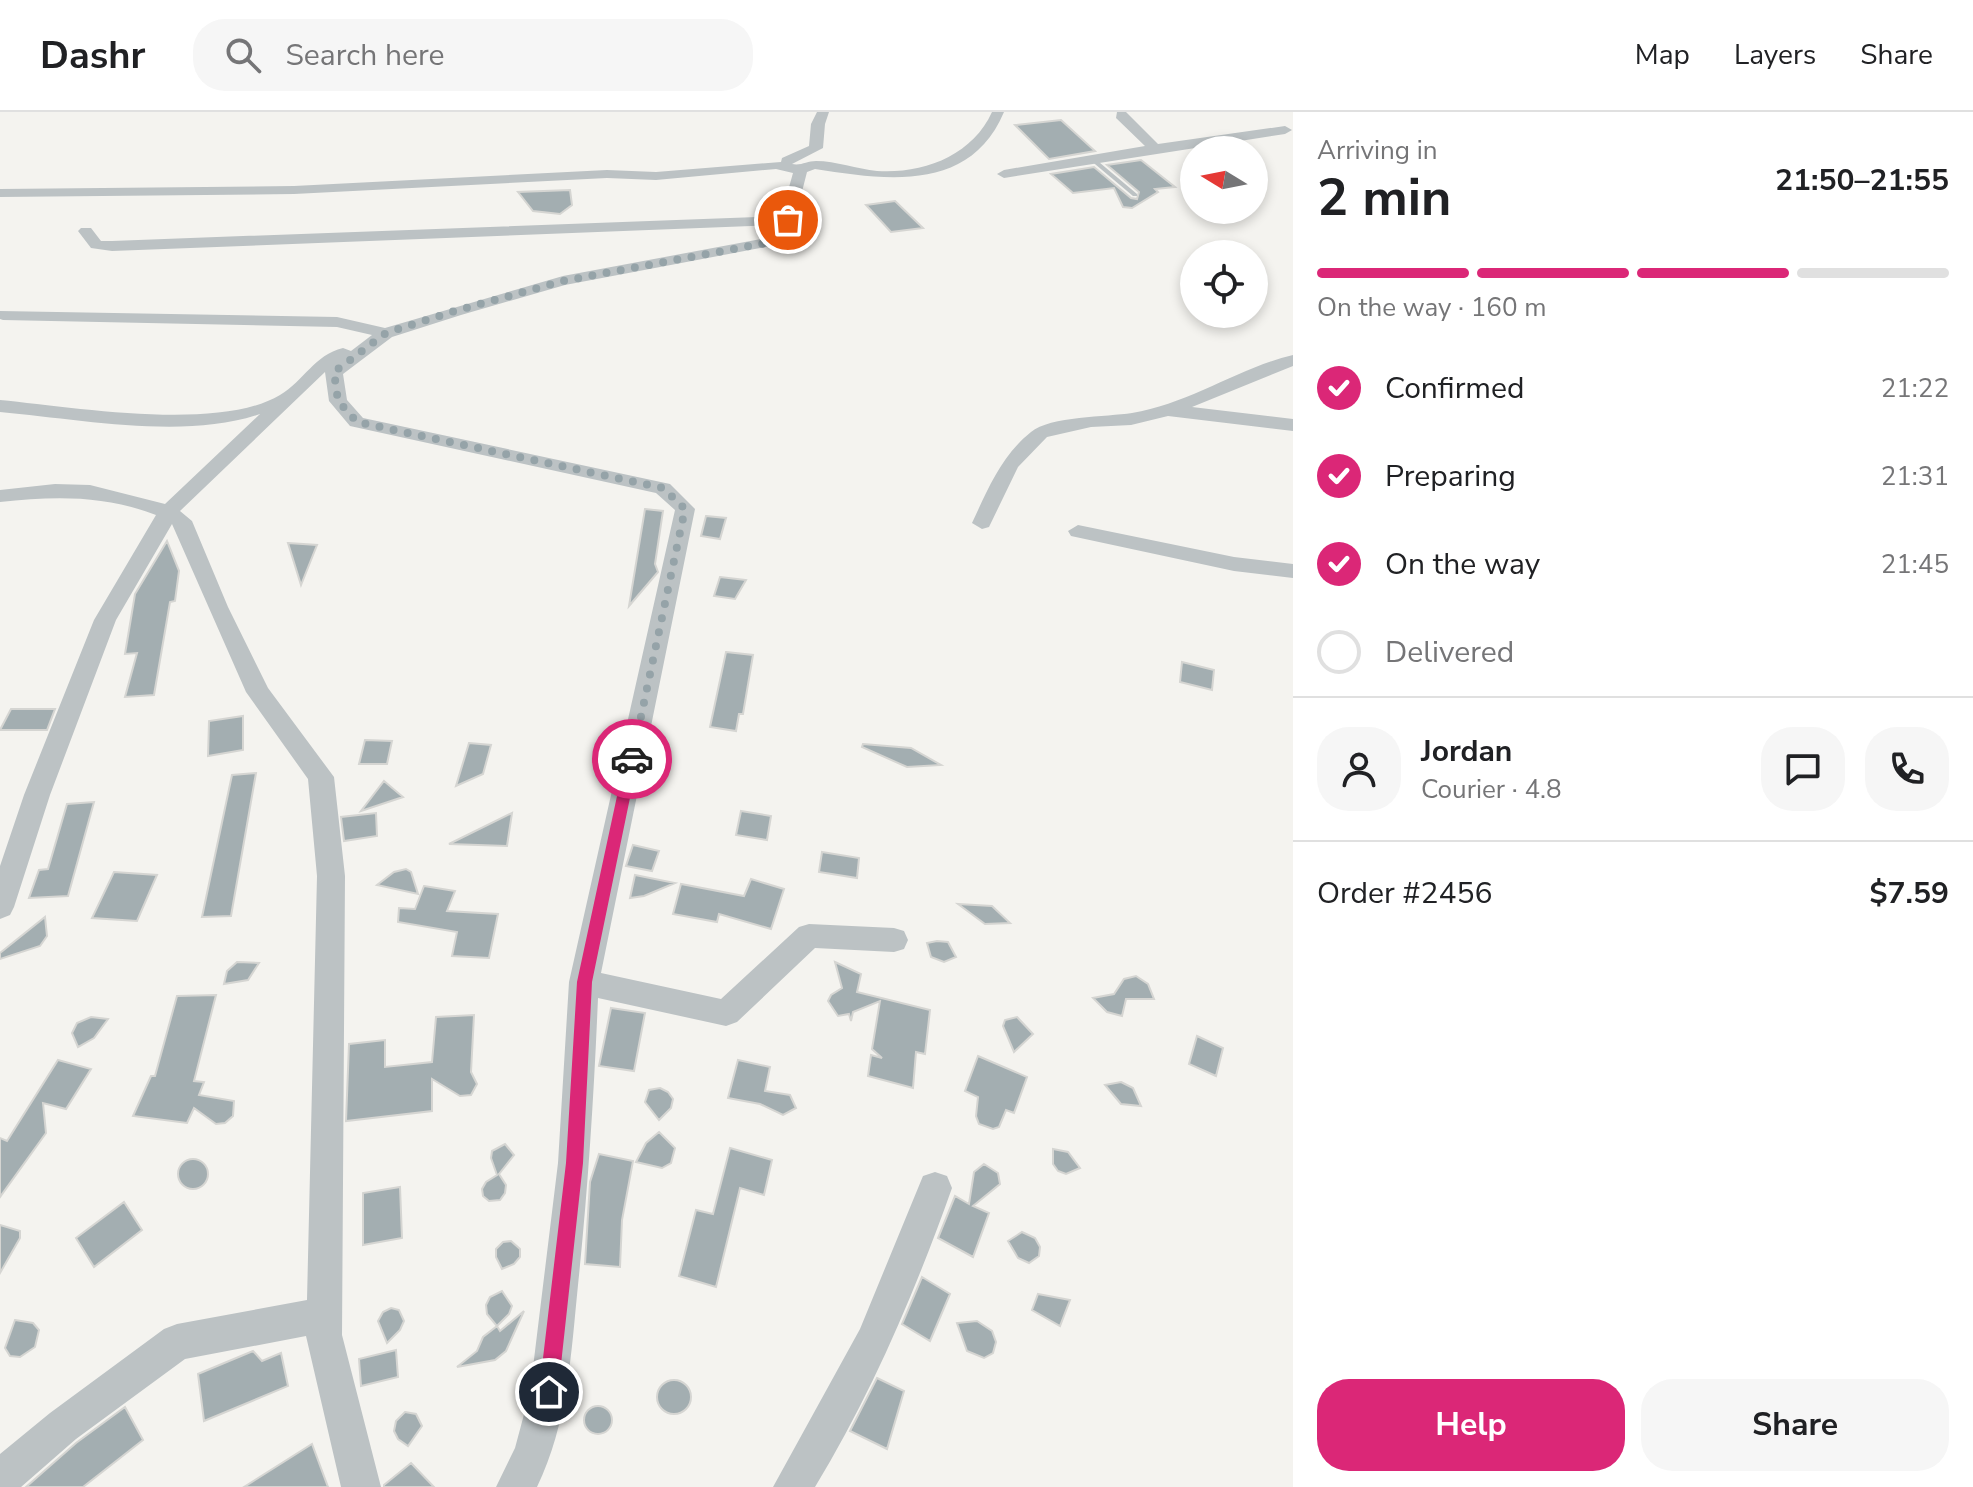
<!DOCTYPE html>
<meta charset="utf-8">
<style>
:root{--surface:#fff;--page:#f6f6f6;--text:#202124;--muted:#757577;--line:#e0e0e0;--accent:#db2777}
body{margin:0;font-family:"Nunito Sans",sans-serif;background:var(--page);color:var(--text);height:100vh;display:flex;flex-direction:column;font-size:30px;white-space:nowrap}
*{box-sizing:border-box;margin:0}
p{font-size:26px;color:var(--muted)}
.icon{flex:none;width:44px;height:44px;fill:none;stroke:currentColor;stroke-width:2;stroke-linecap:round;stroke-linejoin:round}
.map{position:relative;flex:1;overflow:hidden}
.drawer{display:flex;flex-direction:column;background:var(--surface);width:680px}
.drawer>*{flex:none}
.needle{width:52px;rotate:280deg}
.tools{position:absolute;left:1180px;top:24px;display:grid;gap:16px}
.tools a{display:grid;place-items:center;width:88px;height:88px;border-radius:50%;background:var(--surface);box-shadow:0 4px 12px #0003;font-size:40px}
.pin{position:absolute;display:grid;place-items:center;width:68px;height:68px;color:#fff;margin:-34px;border:4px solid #fff;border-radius:50%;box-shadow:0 2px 8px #0007}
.courier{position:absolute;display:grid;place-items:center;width:80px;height:80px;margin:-40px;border:6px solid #db2777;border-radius:50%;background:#fff;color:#222;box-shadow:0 2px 10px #0007}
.summary em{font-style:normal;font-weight:700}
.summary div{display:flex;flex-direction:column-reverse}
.summary{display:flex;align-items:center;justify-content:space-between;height:136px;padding:0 24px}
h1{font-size:52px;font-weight:700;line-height:60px}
.bar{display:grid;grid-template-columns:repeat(4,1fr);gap:12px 8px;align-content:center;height:96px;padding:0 24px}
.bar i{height:10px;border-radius:6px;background:var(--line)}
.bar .selected{background:var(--accent)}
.bar p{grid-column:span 4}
.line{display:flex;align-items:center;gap:20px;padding:0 24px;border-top:2px solid var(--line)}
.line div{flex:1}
.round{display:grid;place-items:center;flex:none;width:84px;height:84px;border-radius:32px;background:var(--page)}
ol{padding:0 24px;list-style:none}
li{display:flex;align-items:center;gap:24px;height:88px}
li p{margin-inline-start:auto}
li .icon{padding:8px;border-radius:50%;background:var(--accent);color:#fff;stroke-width:4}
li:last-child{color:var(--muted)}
li i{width:44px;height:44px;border:4px solid var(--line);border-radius:50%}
.cta{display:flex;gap:16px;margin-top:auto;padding:16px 24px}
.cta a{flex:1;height:92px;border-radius:32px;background:var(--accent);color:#fff;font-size:32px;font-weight:700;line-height:92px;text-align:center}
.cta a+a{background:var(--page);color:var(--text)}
header{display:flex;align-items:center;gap:48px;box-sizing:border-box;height:112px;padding:0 40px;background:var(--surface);border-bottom:2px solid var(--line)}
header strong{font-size:38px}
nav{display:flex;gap:44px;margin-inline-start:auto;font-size:28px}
.search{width:560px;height:72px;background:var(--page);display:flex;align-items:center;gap:20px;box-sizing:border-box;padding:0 28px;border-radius:32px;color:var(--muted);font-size:30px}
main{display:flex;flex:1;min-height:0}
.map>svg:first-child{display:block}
</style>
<header>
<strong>Dashr</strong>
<div class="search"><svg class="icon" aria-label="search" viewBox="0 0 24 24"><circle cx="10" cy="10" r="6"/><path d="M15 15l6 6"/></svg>Search here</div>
<nav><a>Map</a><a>Layers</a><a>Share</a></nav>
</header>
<main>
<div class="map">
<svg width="1293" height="1375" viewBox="0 0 1293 1375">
<rect width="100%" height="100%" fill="#f4f3ef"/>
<path fill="#a3aeb1" stroke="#d5d5d2" stroke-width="2" d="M1061 8 1095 39 1049 47 1015 13Z
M1141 48 1175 75 1155 77 1158 80 1132 96 1123 95 1114 76 1073 81 1051 62 1094 55 1131 86 1137 87 1139 80 1107 53Z
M570 78 572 93 560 102 533 99 518 80Z
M895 89 923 116 891 120 866 93Z
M645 397 663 399 655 452 658 460 629 494Z
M706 404 726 406 720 427 701 424Z
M167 429 179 459 175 489 170 490 154 583 125 585 137 541 125 542 135 482Z
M288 431 317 433 301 473Z
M720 465 746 468 735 487 714 484Z
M726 540 753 543 743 602H739L736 619 710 615Z
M1182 550 1214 558 1212 578 1180 570Z
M11 597H55L47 618H0Z
M243 604V638L208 644 209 609Z
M365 628 392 629 387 652H359Z
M469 631 491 633 483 662 456 674Z
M863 632 911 636 941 653 907 655 862 635Z
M256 661 231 804 202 805 232 663Z
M384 669 403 685 361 699Z
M94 690 68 784 29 786 39 758 48 757 67 692Z
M741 699 771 704 767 728 736 723Z
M376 701 377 724 344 729 341 705Z
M512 701 507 734 449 732Z
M633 733 659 739 652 759 626 754Z
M822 740 859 746 857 766 819 760Z
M406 757 411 760 418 782 377 773 394 760Z
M114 760 157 763 137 809 92 806Z
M635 763 675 771 644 784 630 786Z
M751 767 784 777 771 817 719 802 717 810 673 802 681 772 744 784Z
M424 774 455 779 447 799 498 802 489 846 452 844 457 820 398 810 399 796 415 797Z
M958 792 992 794 1010 811 985 812Z
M45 805 47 824 40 834 0 847V841Z
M937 829 948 830 956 845 944 850 931 845 927 831Z
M237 850 259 851 248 868 224 872 227 859Z
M835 850 861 862 857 880 930 898 925 942 916 940 913 976 868 964 871 943 882 946 872 937 880 889 853 900 851 909 849 902 838 904 828 889 831 883 842 876Z
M1136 864 1148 872 1154 887H1126L1122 904 1107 900 1093 886 1114 882 1124 867Z
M216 883 194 969 204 970 199 983 234 989 233 1004 225 1011 216 1012 194 996 187 1011 133 1004 151 964H155L177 884Z
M611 896 645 901 634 959 599 954Z
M474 903 471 960 477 972 471 983 460 984 432 967V999L346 1009 349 932 385 928V955L432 950 436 905Z
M91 905 108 907 94 926 78 935 72 921 77 911Z
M1017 905 1033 922 1014 940 1003 914 1005 908Z
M1197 924 1223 936 1216 964 1189 952Z
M978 944 1027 965 1014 1001 1006 998 999 1015 993 1017 979 1012 976 1004 978 985 965 979Z
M58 948 91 957 66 997 43 991 46 1021 0 1085V1026L7 1029Z
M738 948 770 955 765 979 790 983 796 996 783 1003 760 992 728 986Z
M1121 970 1133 976 1141 994 1121 992 1105 973Z
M660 976 668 980 673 987 671 996 659 1008 645 990 649 978Z
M659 1020 675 1036 671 1051 662 1056 636 1050 646 1031Z
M505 1032 514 1043 499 1062 506 1073 505 1081 500 1088 489 1089 483 1084 482 1077 486 1070 497 1063 491 1046 492 1039Z
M730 1036 772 1048 764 1083 740 1076 716 1175 679 1164 696 1098 713 1102Z
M1053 1037 1068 1040 1080 1056 1066 1062 1058 1059 1053 1052Z
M599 1042 633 1049 622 1108 620 1155 585 1152 590 1070Z
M178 1062a15 15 0 1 1 30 0a15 15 0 1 1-30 0Z
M984 1052 998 1061 1000 1072 973 1094 989 1101 973 1145 938 1126 955 1084 969 1092 974 1060Z
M400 1075 402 1126 363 1133V1081Z
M124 1090 142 1118 94 1155 76 1126Z
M0 1113 20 1119V1126L0 1161Z
M1022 1120 1035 1126 1040 1135 1039 1144 1029 1151 1018 1146 1008 1129Z
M511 1129 520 1137V1145L514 1152 502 1157 496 1145V1137L503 1130Z
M922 1165 950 1182 930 1229 902 1212Z
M502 1179 512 1194 509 1202 497 1214 500 1219 524 1199 506 1239 495 1248 457 1255 477 1239 483 1225 497 1214 487 1202 486 1193 490 1185Z
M1038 1182 1070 1188 1060 1214 1032 1198Z
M391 1196 399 1198 404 1209 400 1218 387 1231 378 1209 383 1200Z
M15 1208 33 1211 39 1218 35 1235 20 1245 10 1244 5 1236Z
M977 1209 992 1219 996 1230 993 1241 984 1246 967 1239 957 1211Z
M396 1238 398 1265 361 1274 359 1247Z
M253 1239 262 1249 281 1241 288 1274 204 1309 198 1262Z
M877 1266 904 1279 887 1337 850 1319Z
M657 1285a17 17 0 1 1 34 0a17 17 0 1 1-34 0Z
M584 1308a14 14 0 1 1 28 0a14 14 0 1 1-28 0Z
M125 1295 143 1328 83 1375H26L76 1331Z
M405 1300 416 1302 422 1314 408 1334 398 1327 394 1319 396 1309Z
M312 1332 328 1375H244Z
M411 1351 434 1375H384V1373Z"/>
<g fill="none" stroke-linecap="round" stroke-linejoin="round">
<path fill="#bcc2c4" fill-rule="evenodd" d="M1089 45H1093L1137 82V84H1133L1089 47Z"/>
<path fill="#bcc2c4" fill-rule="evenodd" d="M817 0H829L825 12 823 36 792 52C801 54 807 49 816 49 836 49 857 57 877 59 923 62 972 44 992 0H1004C970 81 886 68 815 57L807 60 792 119 771 134 565 173 461 203 392 225 343 262 347 288 363 306 670 372 695 397 601 861 721 887 799 815 809 812 894 816 904 819 908 828 904 837 894 840 815 836 737 910 726 914 598 886C594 982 588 1077 578 1173 571 1242 568 1311 537 1375H496L515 1336 530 1280 558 1051 569 870 675 398 656 381 350 314 329 289 325 260 180 399 192 409 228 495 268 576 334 665 345 764 342 1223 381 1375H341L306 1224 185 1247 76 1327 21 1375H0V1342L50 1301 164 1217 177 1212 307 1188 317 764 308 667 246 580 172 412 116 508 50 683 14 795 10 803 0 807V754L24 683 94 508 156 403C104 383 55 384 0 390V378L55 372 90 373 165 392 260 302C185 328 79 307 0 300V288C73 295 218 320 280 283 304 269 314 243 343 236L351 239 372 223 337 215 3 208 0 207V199L337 205 385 216 563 164 761 127 778 113 112 139 91 136 78 119 81 116H91L101 129H112L781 104 793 61 776 57 656 68 607 66 294 82 0 85V77L294 74 607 58 656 60 781 50 782 46 809 34 811 12Z
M1117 0H1126L1158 32 1285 14 1292 18 1285 22 1004 66 997 62 1004 58 1145 34 1116 6Z
M1293 243V254L1192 295 1293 307V319L1168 304 1131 313 1091 315 1047 325 1018 355 989 415 982 417 972 411C988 377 1001 344 1031 320 1050 304 1107 305 1132 301 1189 292 1238 256 1293 243Z
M1078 413 1234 445 1293 452V466L1234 459 1071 424 1068 419Z
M935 1060 947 1064 952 1076C915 1180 872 1281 815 1375H773L860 1217 923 1064Z"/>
</g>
<path fill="#db2777" d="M632 643 638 647 592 870 583 1051 558 1280 555 1287 549 1289 542 1287 539 1280 566 1051 577 870 625 647Z"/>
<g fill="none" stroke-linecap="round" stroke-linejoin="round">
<path stroke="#95a3a8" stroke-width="8" stroke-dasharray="0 14.4" d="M632 647 685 397 663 376 357 310 338 289 334 260 386 221 455 199 563 169 766 131 784 119 788 108"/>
</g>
</svg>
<div class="tools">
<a><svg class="needle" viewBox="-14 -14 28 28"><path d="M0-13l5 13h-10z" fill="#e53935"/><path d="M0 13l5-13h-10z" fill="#757577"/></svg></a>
<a><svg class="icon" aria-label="locate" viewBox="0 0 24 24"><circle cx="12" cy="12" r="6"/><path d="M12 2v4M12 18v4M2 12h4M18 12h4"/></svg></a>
</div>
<div class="pin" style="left:788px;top:108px;background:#ea580c"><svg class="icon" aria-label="bag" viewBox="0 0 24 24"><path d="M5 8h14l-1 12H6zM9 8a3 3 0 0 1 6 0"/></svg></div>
<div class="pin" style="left:549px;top:1280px;background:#1f2937"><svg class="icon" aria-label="home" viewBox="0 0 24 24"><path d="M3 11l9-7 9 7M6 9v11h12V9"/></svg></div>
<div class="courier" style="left:632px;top:647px"><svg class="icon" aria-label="car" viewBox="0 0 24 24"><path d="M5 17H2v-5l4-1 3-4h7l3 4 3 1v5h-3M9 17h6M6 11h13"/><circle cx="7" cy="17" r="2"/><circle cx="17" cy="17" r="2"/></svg></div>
</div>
<section class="drawer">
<div class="summary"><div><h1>2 min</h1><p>Arriving in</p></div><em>21:50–21:55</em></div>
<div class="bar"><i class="selected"></i><i class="selected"></i><i class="selected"></i><i></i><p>On the way · 160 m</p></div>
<ol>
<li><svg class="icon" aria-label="check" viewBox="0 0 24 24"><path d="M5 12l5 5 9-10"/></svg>Confirmed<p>21:22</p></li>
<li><svg class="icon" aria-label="check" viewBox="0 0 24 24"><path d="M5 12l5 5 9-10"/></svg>Preparing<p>21:31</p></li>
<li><svg class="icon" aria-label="check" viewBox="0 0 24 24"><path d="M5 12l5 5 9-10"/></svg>On the way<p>21:45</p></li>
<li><i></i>Delivered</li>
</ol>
<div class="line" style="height:144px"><a class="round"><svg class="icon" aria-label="person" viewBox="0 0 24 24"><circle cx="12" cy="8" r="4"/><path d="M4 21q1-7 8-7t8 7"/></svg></a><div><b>Jordan</b><p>Courier · 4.8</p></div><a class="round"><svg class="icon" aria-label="chat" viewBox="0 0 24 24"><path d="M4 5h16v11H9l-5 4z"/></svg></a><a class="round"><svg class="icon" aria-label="phone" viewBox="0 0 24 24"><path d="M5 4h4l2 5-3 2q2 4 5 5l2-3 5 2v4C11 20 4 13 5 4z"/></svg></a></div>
<div class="line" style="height:104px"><div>Order #2456</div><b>$7.59</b></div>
<div class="cta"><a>Help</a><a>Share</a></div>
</section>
</main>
